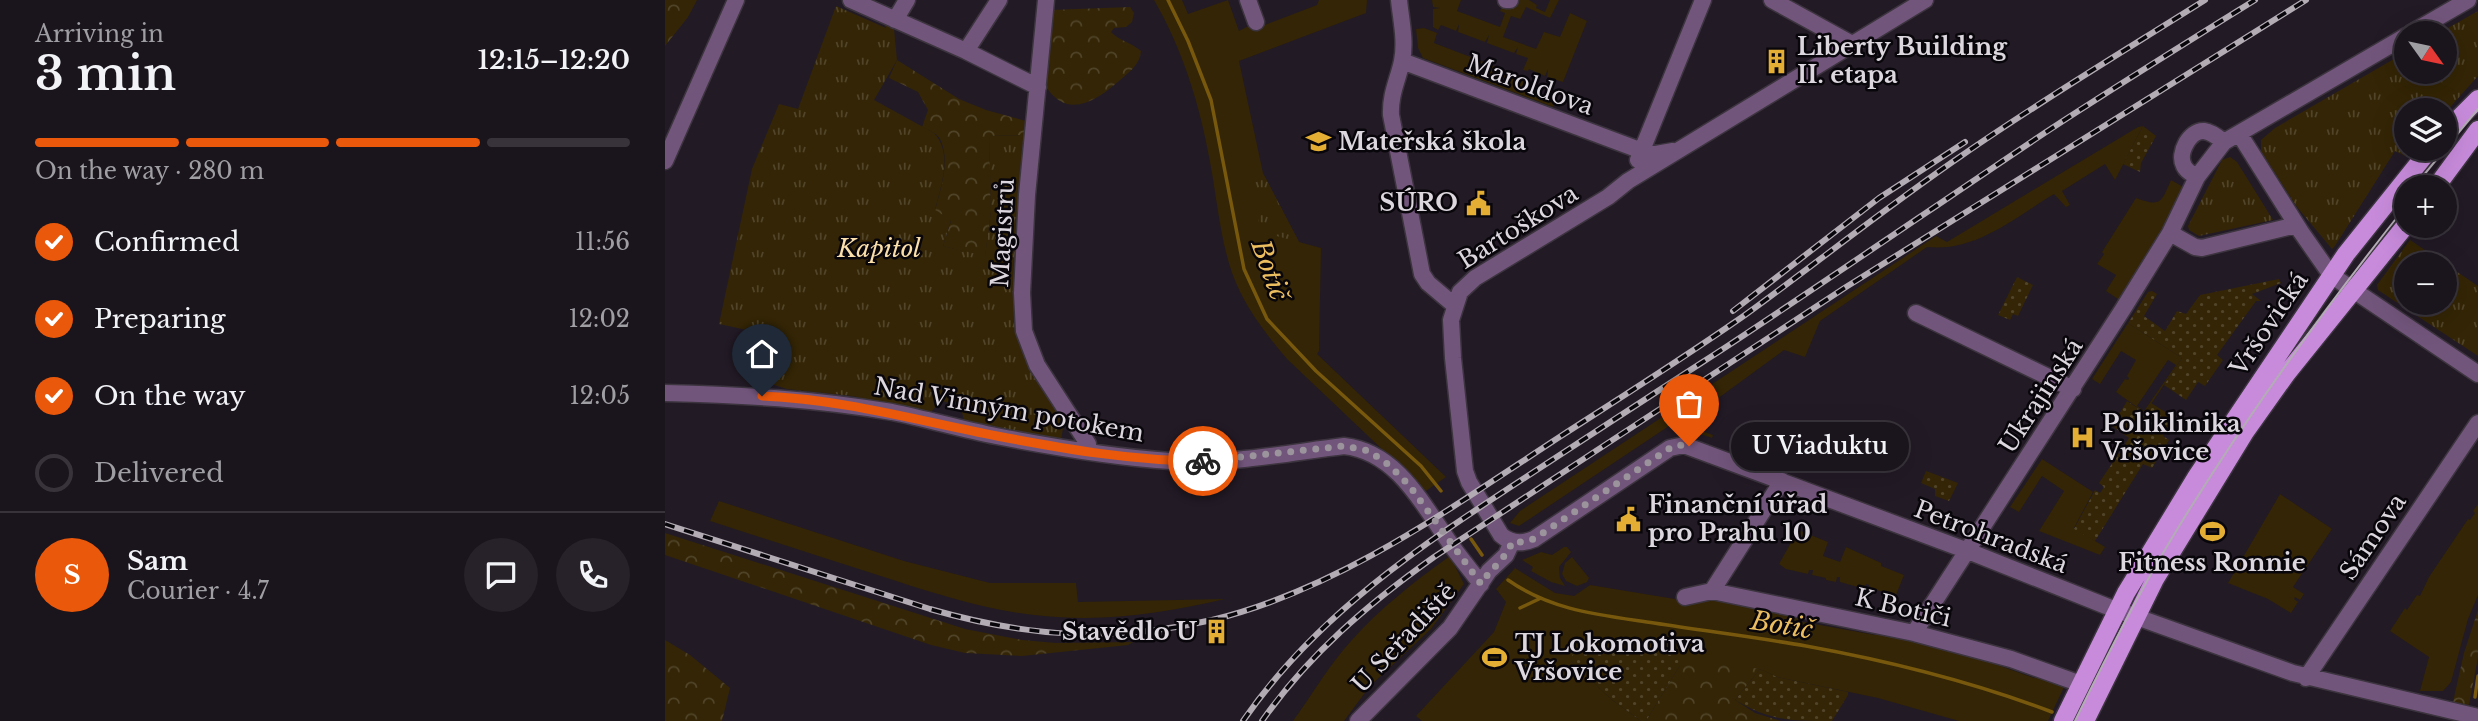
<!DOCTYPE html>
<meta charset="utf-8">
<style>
:root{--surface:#1a141c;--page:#272129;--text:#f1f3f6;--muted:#9f9ea3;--line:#38333b;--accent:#ea580c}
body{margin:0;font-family:"Libre Baskerville",serif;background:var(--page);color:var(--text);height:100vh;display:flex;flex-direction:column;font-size:26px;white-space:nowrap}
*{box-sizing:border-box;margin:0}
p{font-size:23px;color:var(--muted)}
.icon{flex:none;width:38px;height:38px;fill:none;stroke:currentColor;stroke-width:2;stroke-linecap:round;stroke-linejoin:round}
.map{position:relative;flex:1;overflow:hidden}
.drawer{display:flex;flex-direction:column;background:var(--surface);width:665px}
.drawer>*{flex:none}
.needle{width:46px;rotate:123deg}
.buttons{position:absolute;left:1729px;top:21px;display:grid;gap:14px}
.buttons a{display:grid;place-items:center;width:63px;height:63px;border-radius:50%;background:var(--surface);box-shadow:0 7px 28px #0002,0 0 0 2px var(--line);font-size:35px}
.pin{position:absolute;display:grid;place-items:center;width:60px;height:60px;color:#fff;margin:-72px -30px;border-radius:50% 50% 50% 0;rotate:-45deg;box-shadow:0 0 7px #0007}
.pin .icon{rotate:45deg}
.courier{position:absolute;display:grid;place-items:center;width:70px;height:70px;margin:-35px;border:5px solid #ea580c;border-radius:50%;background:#fff;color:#222;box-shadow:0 2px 9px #0007}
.bubble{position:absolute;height:49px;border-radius:24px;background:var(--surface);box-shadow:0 7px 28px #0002,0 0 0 2px var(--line);font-size:23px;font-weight:600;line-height:49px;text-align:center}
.overview em{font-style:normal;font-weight:600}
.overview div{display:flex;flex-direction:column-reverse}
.overview{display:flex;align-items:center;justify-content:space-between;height:119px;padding:0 35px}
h1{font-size:46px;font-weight:600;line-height:52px}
.bar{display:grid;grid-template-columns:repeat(4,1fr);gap:10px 7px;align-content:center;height:84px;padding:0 35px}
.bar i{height:9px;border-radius:5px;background:var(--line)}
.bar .on{background:var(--accent)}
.bar p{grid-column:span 4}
.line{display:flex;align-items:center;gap:18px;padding:0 35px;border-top:2px solid var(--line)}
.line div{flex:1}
.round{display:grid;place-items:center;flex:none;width:74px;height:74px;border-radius:37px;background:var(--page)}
ol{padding:0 35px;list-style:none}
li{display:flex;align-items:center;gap:21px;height:77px}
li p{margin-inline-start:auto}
li .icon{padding:7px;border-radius:50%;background:var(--accent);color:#fff;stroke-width:4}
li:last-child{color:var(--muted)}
li i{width:38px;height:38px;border:4px solid var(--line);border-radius:50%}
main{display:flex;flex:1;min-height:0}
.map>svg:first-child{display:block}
</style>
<main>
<section class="drawer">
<div class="overview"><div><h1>3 min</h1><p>Arriving in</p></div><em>12:15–12:20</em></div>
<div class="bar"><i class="on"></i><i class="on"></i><i class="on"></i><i></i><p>On the way · 280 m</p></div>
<ol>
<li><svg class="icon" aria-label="check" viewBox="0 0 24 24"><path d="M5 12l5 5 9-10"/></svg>Confirmed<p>11:56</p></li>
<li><svg class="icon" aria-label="check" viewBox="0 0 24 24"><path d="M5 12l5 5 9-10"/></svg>Preparing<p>12:02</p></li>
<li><svg class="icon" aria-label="check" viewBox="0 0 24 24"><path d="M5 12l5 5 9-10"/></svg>On the way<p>12:05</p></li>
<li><i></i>Delivered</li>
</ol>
<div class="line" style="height:126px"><b class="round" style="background:var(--accent);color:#fff">S</b><div><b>Sam</b><p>Courier · 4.7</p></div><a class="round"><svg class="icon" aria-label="chat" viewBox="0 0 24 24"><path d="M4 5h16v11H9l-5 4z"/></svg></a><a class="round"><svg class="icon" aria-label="phone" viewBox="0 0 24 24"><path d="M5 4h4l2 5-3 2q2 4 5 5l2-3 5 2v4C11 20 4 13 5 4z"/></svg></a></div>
</section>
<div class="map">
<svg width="1813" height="721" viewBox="0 0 1813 721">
<defs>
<pattern id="forest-crowns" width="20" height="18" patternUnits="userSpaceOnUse" patternTransform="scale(1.75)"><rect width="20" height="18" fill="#332505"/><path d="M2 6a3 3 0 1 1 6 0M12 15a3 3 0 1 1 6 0" fill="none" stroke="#504429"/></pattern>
<pattern id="park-tufts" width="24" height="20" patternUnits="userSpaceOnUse" patternTransform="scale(1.75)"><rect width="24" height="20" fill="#332505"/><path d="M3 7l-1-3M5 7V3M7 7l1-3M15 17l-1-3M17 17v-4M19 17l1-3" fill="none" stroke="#504429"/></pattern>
<pattern id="garden-dots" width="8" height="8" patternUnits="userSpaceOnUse" patternTransform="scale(1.75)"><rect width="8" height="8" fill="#332505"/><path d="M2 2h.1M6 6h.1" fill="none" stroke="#504429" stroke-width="1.8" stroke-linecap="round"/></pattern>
</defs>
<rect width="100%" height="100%" fill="#221a25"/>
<path fill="#332505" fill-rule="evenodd" d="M489 0H517L523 14 563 0 574 31 591 22 597 26 652 5 654 0H702L701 13 574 61 598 173 634 242 656 248 654 351 652 354 781 477 761 491 622 359C600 333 579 306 567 273 555 238 552 199 545 162 535 106 518 50 489 0Z
M767 0H796L792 11 835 27 840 13 835 11 840 0H864L872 5 871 8 880 12 885 0H894L885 18 861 7 855 19 846 16 838 37 871 49 879 32 895 37 905 13 922 21 898 82 882 77 883 69 880 76 864 69 863 71 858 70 863 58 851 54 853 47 849 53 822 43 824 35 820 42 793 32 794 24 791 31 776 25 773 30 768 27V9L775 8 768 7Z
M759 28 772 33 769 43 855 76H861L857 87 891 100 888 107 758 58 753 48 751 29Z
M1478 126 1450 180 1440 164 1397 191 1405 205 1401 207 1389 194C1349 218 1311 252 1262 247L1155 321 1140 357 1119 350 1037 410 1038 415 1023 410 1018 424 1048 435 1047 438 1007 424 854 526 845 523 855 511 1271 236 1282 242 1473 127Z
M1506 180 1520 188 1497 235 1456 301 1441 291 1451 275 1432 264 1439 254 1437 252 1471 198C1496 207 1496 203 1506 180Z
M1463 323 1517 358 1480 413 1451 392 1460 379 1463 380 1464 378 1462 376 1471 360 1456 351 1435 384 1427 379ZM1503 360 1511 365 1479 411 1472 406Z
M1377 459 1428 492 1409 528 1440 547 1435 555 1374 531 1399 491 1377 476 1354 512 1345 507Z
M1615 494 1667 529 1628 587 1639 594 1635 600 1630 597 1629 599 1633 602 1626 613 1603 599 1563 583Z
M54 501 239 561 325 583H411L413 602 560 599C504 612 449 621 392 617 333 614 277 596 222 578 163 559 104 540 45 521Z
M1813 504V595L1803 619 1786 682 1778 691H1755L1764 657 1725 631 1740 608 1742 610 1752 595 1755 596 1764 577 1803 519 1805 520 1810 513 1808 511Z
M1133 530 1163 542 1158 556 1175 562 1181 547 1216 563V566L1239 575 1231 595 1204 588V585L1201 584 1200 589 1175 582V577H1172L1171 582 1161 580V578L1147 575 1148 570H1144L1143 574 1121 569 1114 564Z
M899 547H902L906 552 894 567 895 578 900 586 886 582 866 571 868 567 857 560 876 552 887 555Z
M785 556 799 584 766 629 705 686 679 721H628C647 695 664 665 686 641 715 608 749 582 785 556Z
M907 557 924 578 922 582 912 586 901 581 897 574 900 563Z
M850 568 890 593 909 596 925 585 1022 601 1050 600 1137 613 1133 621 1210 635 1215 631 1313 658 1369 678 1376 675 1400 685 1383 721H1294L1213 698 1112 677 1095 669 906 661 946 699 976 721H757L751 716 829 632 841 602 831 589Z"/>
<path fill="url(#forest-crowns)" d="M0 0H32L23 17 0 46Z
M465 7 469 13 467 22 461 27 449 28 446 32C453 40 467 43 476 51 475 65 464 72 454 81 430 102 401 120 380 85L386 10Z
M232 60 294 99 321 110 361 121V135L324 136 326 211 320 257 278 246 286 221 270 211C275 190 286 160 275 139 272 133 263 130 257 127L263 110 253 92 224 78Z
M0 533 300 629 357 640 391 643 468 642 463 645 357 656 300 653 266 645 0 555Z
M1813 610V657L1804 705 1788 702 1799 653Z
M0 640 25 655 65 688 57 721H0Z
M1020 657 1095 669 1070 700 1090 713 1116 721H981Z"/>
<path fill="url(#park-tufts)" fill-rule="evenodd" d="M171 6 221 28 219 24 229 29 232 60 209 100 269 133C288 153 276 186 270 210L286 220 278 246 320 256 326 211 324 136 361 135 350 319 363 355 403 422 398 428 396 440 299 420 295 405 276 401 265 413 187 396 122 389 100 382V334L54 324 87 169 114 104 133 109Z
M1813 11V76L1780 113V110H1741V149H1747L1740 156 1730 151 1670 246 1667 249 1632 207 1596 151V140L1610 128 1741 52V72H1780V33H1774Z
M1565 157 1572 162 1608 220 1534 236 1524 230 1523 226 1557 160Z
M585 179H601L634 242 596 232Z
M1745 240 1813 286V356L1713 290 1712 285ZM1780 264V303H1741V264Z"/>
<path fill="url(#garden-dots)" d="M1478 126 1491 136 1476 163 1475 172 1458 164Z
M1352 277 1368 285 1353 316 1348 314 1345 320 1333 315Z
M1614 279 1616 283 1587 294 1596 301H1591L1552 355 1558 360 1540 386 1533 382 1521 400 1499 385 1517 358 1463 323 1483 292 1487 291 1492 294 1479 316 1500 331 1512 311 1521 314 1535 295Z
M1462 401 1480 413 1486 403 1510 418 1498 436 1504 440 1487 468 1478 464 1430 541 1409 529 1430 490 1435 493 1439 487 1434 483 1464 438 1447 426Z
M1261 471 1293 483 1284 501 1270 496V489L1256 483Z
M915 640 1020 657 981 721H976L946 699 905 660Z
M1095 669 1112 677 1183 692V695L1167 721C1125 721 1106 721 1070 700Z"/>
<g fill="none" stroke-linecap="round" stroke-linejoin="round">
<path stroke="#77580d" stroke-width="3.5" d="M503 0 523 41 546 100 579 269 602 319 651 371 756 466 776 491
M806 539 817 555
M843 580C887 611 936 615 989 623 1039 631 1090 637 1141 646 1224 661 1308 682 1387 712
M855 608 874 599
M1810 697 1813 676"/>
<defs>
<path id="minor" d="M186 0 301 51 373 87
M381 0 362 195 357 293 359 331 372 365 423 444V451
M583 0 591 22
M734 0C736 20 741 41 737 61 733 80 725 94 726 115L757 274 763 283 789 305
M841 0H845
M1107 0 1187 44
M1260 0 963 181 943 197 810 278 795 292 786 320 788 358 800 471 804 482 836 535C846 544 857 544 869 539L1005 448 1019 445 1303 551 1441 606 1628 673 1813 717
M230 20 242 0
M1746 33 1803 0
M301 51 334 0
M737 61 977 151 991 154 1008 151
M1575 135 1636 232 1666 275 1813 374
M973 160 1038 0
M0 161 71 0
M1532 177C1527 174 1521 171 1519 166 1512 153 1525 130 1539 131 1547 132 1554 138 1559 142
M1505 233 1530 247 1537 248 1631 225
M1251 313 1408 389
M0 393C78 395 150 399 227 412 262 419 296 429 331 436 388 447 447 457 505 461 562 465 622 453 679 446 734 452 760 509 789 549 798 561 807 572 816 584
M1047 591 1117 481
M1020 597 1047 591 1249 633 1346 659 1416 684
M1249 633 1458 309 1505 233 1532 177 1559 142 1741 36
M1641 678 1813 423
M693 721 785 628 824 571 841 555 847 542"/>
<path id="major" d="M1780 132 1813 99
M1771 187 1813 130
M1398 721 1461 593 1532 476 1681 254 1765 149
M1420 721 1490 579 1580 432 1622 373 1741 225"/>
</defs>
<use href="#minor" stroke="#3c343f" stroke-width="19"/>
<use href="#major" stroke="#3c343f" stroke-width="21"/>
<use href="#minor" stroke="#72557b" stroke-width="16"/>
<use href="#major" stroke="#c88bdc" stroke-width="18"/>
<path stroke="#b3acb5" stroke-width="2" d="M1749 187 1813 109
M1410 721C1442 655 1475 590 1513 528 1582 415 1659 309 1741 206"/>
<defs>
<path id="rail" d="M1068 311 1214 198 1300 142
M0 524 265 609C362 637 448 643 547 620 675 589 787 507 896 436 958 396 1020 357 1080 315 1153 262 1224 205 1299 154 1377 100 1459 51 1540 0
M578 721C651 615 755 546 861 477 927 434 994 390 1061 347 1167 277 1272 205 1378 134 1448 88 1519 44 1590 0
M597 721C644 654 703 604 769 557L1181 287 1641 0"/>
</defs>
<use href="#rail" stroke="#b3acb5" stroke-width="6"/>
<use href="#rail" stroke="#09060b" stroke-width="3.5" stroke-dasharray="10" stroke-linecap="butt"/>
</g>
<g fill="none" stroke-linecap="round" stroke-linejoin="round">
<path stroke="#9b949d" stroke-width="7" stroke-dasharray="0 12.6" d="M538 461 679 446 704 451 724 465 744 485 816 584C825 569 841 559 847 542H857L869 539 1005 448 1013 445 1024 446"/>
<path stroke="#ea580c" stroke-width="9" d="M97 396C177 399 254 421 332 436 400 449 469 461 538 461"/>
</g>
<defs>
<symbol id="building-bare" viewBox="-9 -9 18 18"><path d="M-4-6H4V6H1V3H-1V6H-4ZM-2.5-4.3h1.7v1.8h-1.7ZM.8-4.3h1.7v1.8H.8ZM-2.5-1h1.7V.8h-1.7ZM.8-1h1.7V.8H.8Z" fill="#e4ae35" stroke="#09060b" stroke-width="2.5" paint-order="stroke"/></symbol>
<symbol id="school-bare" viewBox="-9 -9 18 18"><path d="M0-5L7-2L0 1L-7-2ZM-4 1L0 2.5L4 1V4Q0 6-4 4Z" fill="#e4ae35" stroke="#09060b" stroke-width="2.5" paint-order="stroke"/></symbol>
<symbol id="civic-bare" viewBox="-9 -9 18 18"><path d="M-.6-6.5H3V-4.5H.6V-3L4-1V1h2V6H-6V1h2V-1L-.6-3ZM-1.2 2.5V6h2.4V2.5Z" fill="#e4ae35" stroke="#09060b" stroke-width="2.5" paint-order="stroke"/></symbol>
<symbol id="hospital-bare" viewBox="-9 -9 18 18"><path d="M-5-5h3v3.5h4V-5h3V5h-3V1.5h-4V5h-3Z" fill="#e4ae35" stroke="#09060b" stroke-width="2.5" paint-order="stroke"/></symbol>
<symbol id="stadium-bare" viewBox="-9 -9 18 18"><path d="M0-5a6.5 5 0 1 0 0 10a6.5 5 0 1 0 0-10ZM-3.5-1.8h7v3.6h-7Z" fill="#e4ae35" stroke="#09060b" stroke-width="2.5" paint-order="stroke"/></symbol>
</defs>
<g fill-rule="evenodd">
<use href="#building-bare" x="1094" y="44" width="35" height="35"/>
<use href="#school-bare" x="636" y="124" width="35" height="35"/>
<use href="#civic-bare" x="796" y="186" width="35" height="35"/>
<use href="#hospital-bare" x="1400" y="420" width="35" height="35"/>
<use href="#civic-bare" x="946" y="502" width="35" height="35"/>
<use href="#stadium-bare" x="1530" y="514" width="35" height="35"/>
<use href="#building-bare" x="534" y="614" width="35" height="35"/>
<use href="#stadium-bare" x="812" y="640" width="35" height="35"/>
</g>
<g text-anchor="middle" stroke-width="5" stroke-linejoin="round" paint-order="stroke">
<g font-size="24" font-weight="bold" fill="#dcd6de" stroke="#09060b" text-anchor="start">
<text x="1132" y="55">Liberty Building<tspan x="1132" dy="28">II. etapa</tspan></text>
<text x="673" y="150">Mateřská škola</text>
<text x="793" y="211" text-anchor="end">SÚRO</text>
<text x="1437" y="432">Poliklinika<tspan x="1437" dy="28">Vršovice</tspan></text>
<text x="983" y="513">Finanční úřad<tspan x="983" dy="28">pro Prahu 10</tspan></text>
<text x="1547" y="571" text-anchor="middle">Fitness Ronnie</text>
<text x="532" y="640" text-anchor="end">Stavědlo U</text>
<text x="850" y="652">TJ Lokomotiva<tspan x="850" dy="28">Vršovice</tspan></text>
</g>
<g font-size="24" fill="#dcd6de" stroke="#09060b">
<text transform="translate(865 85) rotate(20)" y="8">Maroldova</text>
<text transform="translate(853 227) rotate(-32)" y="8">Bartoškova</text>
<text transform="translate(338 233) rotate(-87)" y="8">Magistrů</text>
<text transform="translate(1604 324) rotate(-56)" y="8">Vršovická</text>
<text transform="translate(1376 396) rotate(-57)" y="8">Ukrajinská</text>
<text transform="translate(344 410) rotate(10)" y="8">Nad Vinným potokem</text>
<text transform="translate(1326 537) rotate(21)" y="8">Petrohradská</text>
<text transform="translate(1708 537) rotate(-56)" y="8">Sámova</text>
<text transform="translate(1238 608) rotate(13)" y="8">K Botiči</text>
<text transform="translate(739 638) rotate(-47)" y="8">U Seřadiště</text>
</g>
<g font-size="24" font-style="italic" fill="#fbdfaa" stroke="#09060b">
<text x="214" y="257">Kapitol</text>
</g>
<g font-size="26" font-style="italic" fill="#ebbd5f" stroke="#09060b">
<text transform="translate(605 270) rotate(70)" y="9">Botič</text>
<text transform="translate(1117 625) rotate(9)" y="9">Botič</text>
</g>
</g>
</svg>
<div class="buttons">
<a><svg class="needle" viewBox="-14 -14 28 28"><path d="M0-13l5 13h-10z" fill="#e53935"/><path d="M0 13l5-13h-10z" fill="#9f9ea3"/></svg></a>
<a><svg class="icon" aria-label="layers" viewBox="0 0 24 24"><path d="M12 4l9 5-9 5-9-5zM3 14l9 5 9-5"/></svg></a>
<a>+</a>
<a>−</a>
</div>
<div class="pin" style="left:1024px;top:446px;background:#ea580c"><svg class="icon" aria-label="bag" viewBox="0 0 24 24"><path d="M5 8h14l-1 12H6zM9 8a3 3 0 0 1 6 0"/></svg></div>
<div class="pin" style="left:97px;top:396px;background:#1f2937"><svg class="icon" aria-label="home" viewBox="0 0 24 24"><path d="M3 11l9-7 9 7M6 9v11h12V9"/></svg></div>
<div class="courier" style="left:538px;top:461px"><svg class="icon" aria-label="bike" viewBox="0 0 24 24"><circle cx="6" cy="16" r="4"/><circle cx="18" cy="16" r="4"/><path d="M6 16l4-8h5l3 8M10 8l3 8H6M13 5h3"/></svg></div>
<div class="bubble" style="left:1066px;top:422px;width:178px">U Viaduktu</div>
</div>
</main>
